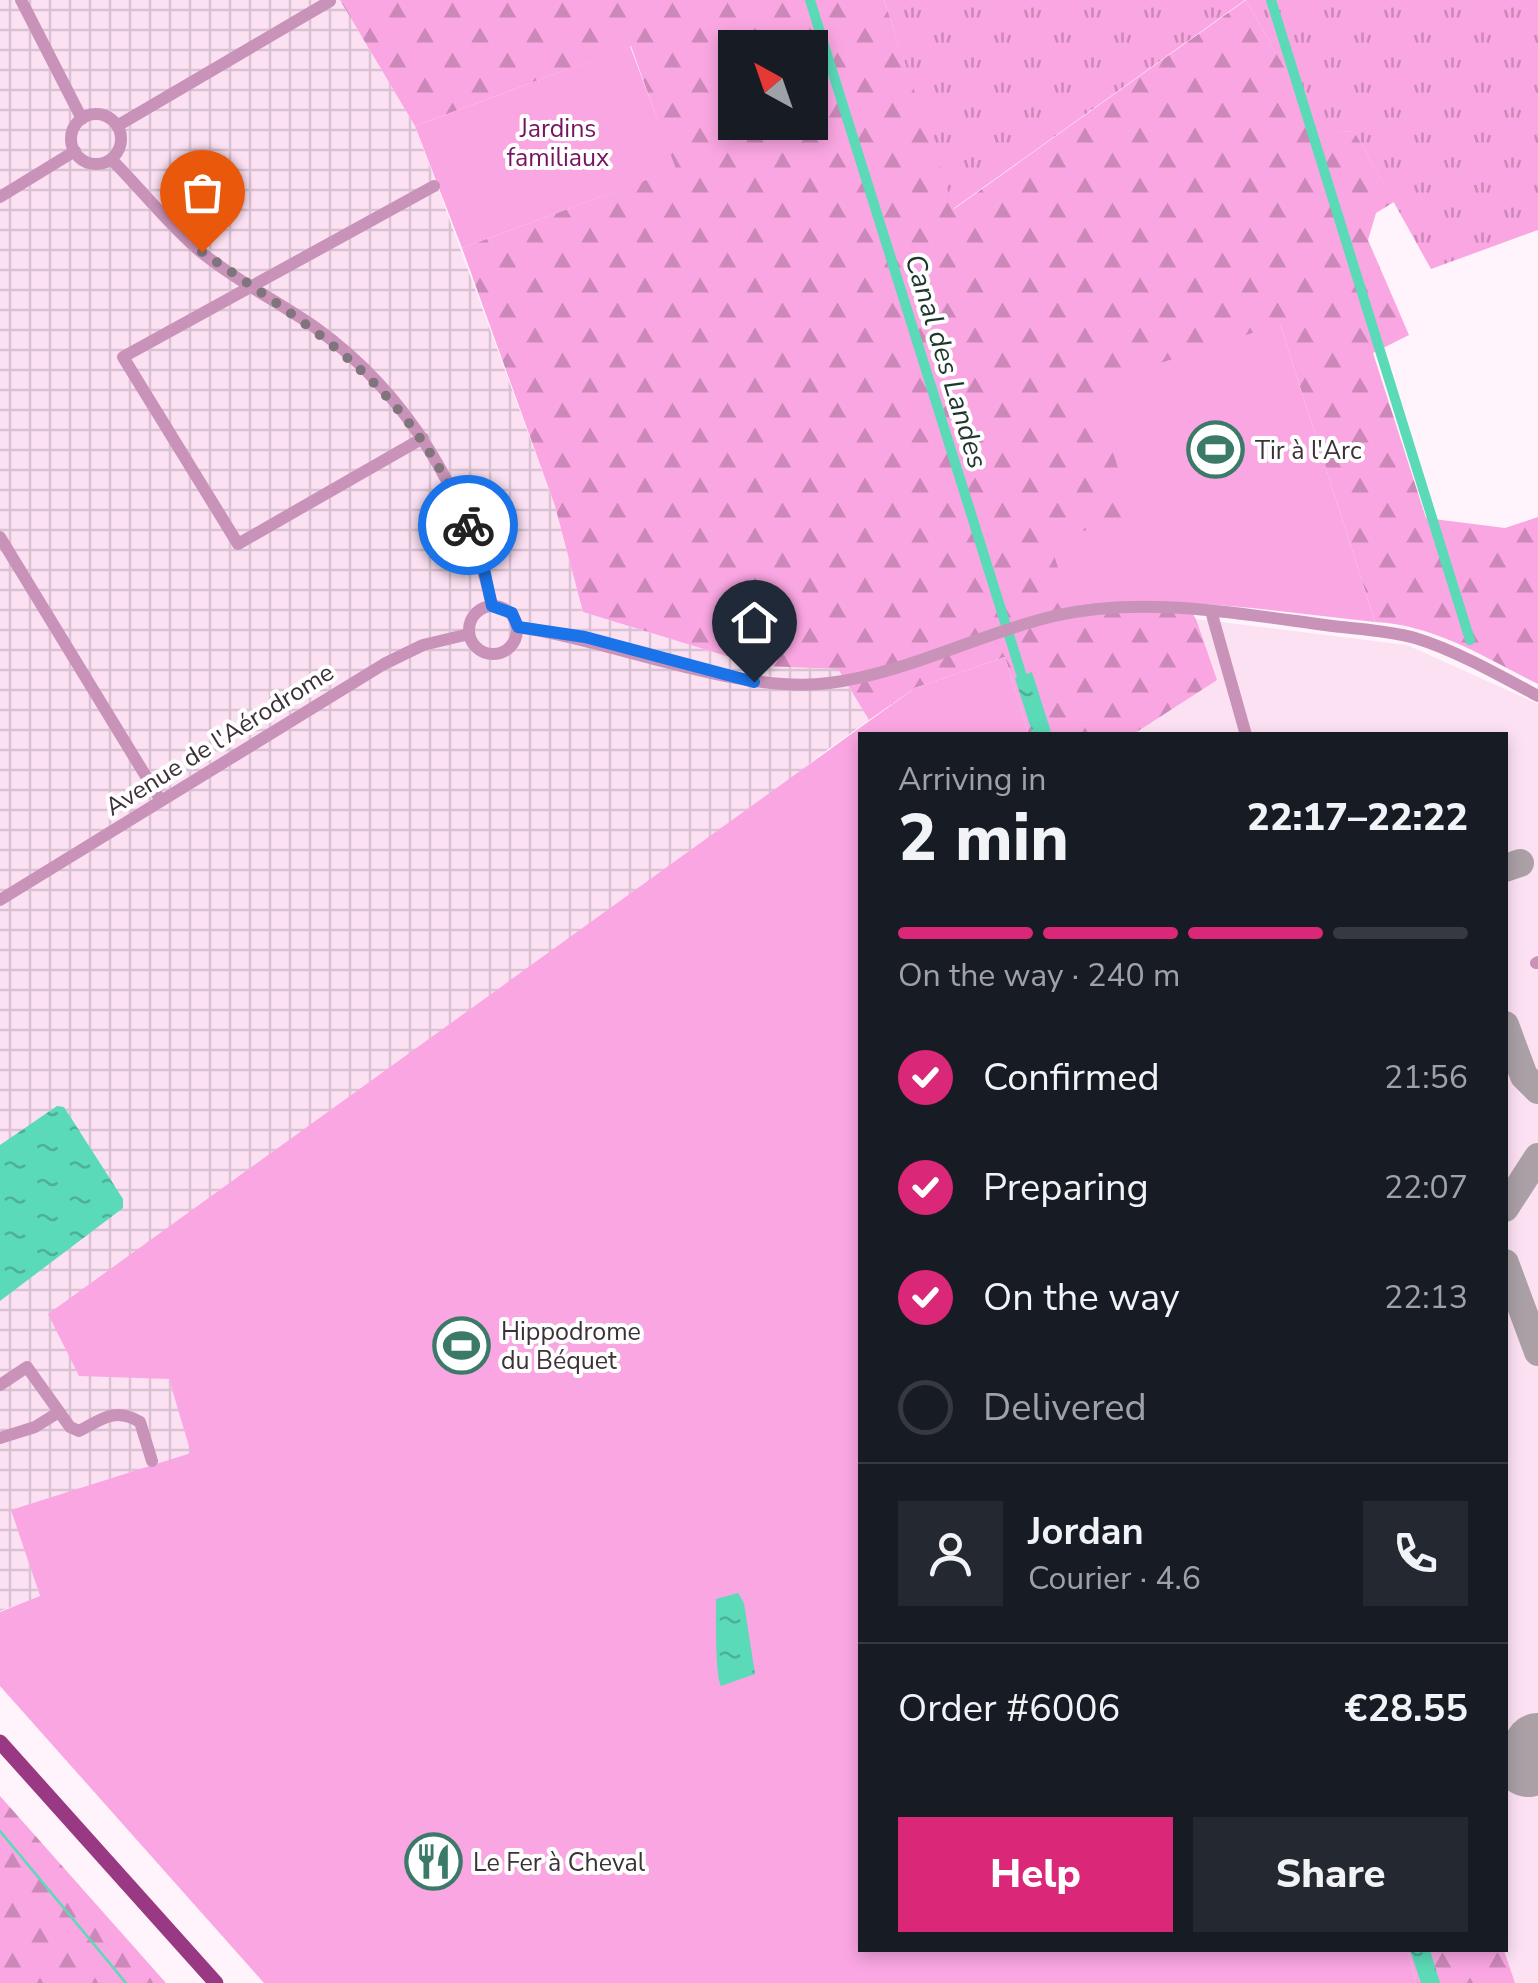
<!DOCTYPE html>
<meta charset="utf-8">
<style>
:root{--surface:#171b24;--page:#242831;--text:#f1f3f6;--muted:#9ea1a6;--line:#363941;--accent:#db2777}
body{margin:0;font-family:"Nunito Sans",sans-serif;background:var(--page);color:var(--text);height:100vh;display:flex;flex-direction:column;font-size:38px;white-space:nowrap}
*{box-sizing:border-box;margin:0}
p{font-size:32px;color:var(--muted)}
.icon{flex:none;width:55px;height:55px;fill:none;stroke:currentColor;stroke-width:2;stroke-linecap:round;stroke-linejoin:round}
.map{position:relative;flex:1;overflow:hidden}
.panel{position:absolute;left:858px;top:732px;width:650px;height:1220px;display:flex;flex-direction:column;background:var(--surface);border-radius:0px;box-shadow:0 5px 15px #0003}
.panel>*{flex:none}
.needle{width:65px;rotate:320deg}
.controls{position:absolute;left:718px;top:30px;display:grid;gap:20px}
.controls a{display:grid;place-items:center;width:110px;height:110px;border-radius:0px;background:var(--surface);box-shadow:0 5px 15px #0003;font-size:50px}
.pin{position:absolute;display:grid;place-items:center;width:85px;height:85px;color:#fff;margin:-102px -42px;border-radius:50% 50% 50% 0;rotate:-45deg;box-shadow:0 0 10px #0007}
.pin .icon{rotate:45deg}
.courier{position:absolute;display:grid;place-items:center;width:100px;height:100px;margin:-50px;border:8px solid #1a73e8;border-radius:50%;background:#fff;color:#222;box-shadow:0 2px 12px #0007}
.overview em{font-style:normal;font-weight:800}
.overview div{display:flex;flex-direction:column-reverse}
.overview{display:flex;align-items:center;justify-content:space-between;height:170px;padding:0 40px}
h1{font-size:65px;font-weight:800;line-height:75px}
.bar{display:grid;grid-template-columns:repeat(4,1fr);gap:15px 10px;align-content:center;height:120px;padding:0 40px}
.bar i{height:12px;border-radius:8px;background:var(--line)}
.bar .selected{background:var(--accent)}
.bar p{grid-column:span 4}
.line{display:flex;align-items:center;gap:25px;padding:0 40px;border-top:2px solid var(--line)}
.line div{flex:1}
.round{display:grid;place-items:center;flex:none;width:105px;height:105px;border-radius:0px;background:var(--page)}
ol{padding:0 40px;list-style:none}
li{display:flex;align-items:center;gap:30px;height:110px}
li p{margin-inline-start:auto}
li .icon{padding:10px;border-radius:50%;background:var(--accent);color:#fff;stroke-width:4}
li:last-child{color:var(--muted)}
li i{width:55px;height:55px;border:5px solid var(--line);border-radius:50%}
.cta{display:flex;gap:20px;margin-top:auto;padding:20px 40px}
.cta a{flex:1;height:115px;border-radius:0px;background:var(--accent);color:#fff;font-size:40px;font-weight:800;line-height:115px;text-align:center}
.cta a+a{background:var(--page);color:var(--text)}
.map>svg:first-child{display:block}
</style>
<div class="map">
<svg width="1538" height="1983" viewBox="0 0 1538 1983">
<defs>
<pattern id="industrial-grid" width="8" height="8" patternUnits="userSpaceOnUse" patternTransform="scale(2.5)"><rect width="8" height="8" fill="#fce1f3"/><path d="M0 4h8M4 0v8" fill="none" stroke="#d9c2d1"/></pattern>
<pattern id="grass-tufts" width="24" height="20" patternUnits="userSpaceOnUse" patternTransform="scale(2.5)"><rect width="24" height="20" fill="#faa6e2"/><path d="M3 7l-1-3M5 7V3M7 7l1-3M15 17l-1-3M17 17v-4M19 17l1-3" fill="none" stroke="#cc88b8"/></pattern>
<pattern id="forest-firs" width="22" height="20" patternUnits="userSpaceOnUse" patternTransform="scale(2.5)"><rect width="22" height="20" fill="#faa6e2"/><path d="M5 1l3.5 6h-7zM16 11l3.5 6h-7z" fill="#cc88b8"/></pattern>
<pattern id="water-ripples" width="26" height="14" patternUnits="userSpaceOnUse" patternTransform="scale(2.5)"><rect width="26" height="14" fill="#5bdab8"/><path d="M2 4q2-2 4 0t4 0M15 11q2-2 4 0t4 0" fill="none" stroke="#4cb197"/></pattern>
</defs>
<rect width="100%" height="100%" fill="#fff4fb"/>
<path fill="#fce1f3" d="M1196 619 1407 645 1538 704V1983H1515L1504 1950 1505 735H1132L1216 680Z"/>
<path fill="url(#industrial-grid)" d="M0 0H340L415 126 555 506 583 612 759 666 838 669 869 720 820 755 79 1375 169 1378 192 1454 12 1510 40 1597 0 1611Z"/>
<path fill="url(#grass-tufts)" d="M884 0H1245L953 209Z
M1246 0H1538V230L1431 269 1354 131 1321 133Z"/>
<path fill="url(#forest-firs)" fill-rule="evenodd" d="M340 0H884L954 209 1246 0 1321 132 1354 131 1394 202 1376 213 1368 240 1409 335 1373 353 1426 518 1505 528 1538 517V684C1485 658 1436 625 1375 622L1280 324 1132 516 1071 607 1122 600 1185 601 1196 619 1217 680 1132 735H1029L1005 657 915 688 869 720 838 669 759 666 583 612 555 506 462 248 675 169 631 46 415 126ZM735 48H810V122H735Z
M0 1796 166 1983H0Z
M1407 1950H1504L1515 1983H1417Z"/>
<path fill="#faa6e2" d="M630 46 676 169 462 248 415 126Z
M1280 324 1375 622C1273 611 1172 594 1070 607L1050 542 1132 515 1093 385Z
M1005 657 1029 735H860V1950H1407L1417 1983H264L0 1686V1612L40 1596 11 1510 191 1453 169 1379 79 1376 48 1314 915 688Z"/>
<path fill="url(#water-ripples)" d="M1032 672 1052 735H1033L1015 678Z
M57 1106 64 1107 123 1199V1208L0 1301V1145Z
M738 1593 744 1603 755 1674 721 1686C715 1676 716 1616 716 1599Z
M1410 1950H1430L1440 1983H1421Z"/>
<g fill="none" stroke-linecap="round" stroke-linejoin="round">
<path stroke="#5bdab8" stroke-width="2.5" d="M0 1831 126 1983"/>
<path stroke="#5bdab8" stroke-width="10" d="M810 0 1025 686
M1271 0 1470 640"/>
<path stroke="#aaa0a6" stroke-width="28" d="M1505 868 1520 863
M1505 1025 1524 1076 1538 1090
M1505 1208 1538 1157
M1505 1263 1538 1352"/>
<path stroke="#aaa0a6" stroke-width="68" d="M1528 1763 1538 1747"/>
<path stroke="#c993b9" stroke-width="12" d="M21 0 82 119
M71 139a25 25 0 1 1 50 0a25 25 0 1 1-50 0Z
M117 126 330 1
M111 159C141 189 169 225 201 252 236 281 279 302 316 328 409 395 467 495 492 605
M0 197 75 151
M423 438 238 544 123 357 434 186
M0 537 161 801
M469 630a24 24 0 1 1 48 0a24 24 0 1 1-48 0Z
M1211 611 1246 735
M517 627C612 640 739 695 829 683 907 673 978 634 1054 616 1143 596 1235 613 1325 625 1353 629 1387 630 1415 638 1455 650 1501 676 1538 696
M0 900 384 664 423 645 469 634
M1536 963 1538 962
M0 1385 27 1367 70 1427 79 1431C102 1419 115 1407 140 1422L152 1461
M0 1438 35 1427 59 1412"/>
<path stroke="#993883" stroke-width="15" d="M0 1742 216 1983"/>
</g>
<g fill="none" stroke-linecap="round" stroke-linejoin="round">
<path stroke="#80757c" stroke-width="10" stroke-dasharray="0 18" d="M202 252C322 334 408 386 468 525"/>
<path stroke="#1a73e8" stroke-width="12" d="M468 525 481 556 492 606 512 613 518 627 585 637 754 682"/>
</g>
<defs>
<symbol id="stadium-ring" viewBox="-11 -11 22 22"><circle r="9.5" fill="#fff" stroke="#3b7a68" stroke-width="1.5"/><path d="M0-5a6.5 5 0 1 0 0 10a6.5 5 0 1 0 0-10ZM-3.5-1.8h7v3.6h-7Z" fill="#3b7a68"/></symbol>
<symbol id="restaurant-ring" viewBox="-11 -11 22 22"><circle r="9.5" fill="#fff" stroke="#3b7a68" stroke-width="1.5"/><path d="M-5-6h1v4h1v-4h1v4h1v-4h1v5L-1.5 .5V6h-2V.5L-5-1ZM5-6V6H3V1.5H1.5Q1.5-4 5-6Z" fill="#3b7a68"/></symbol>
</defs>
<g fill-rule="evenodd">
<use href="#stadium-ring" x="1184" y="418" width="63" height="63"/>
<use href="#stadium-ring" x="430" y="1314" width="63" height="63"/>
<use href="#restaurant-ring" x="402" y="1830" width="63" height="63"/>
</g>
<g text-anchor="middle" stroke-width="8" stroke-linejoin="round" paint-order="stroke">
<g font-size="25" fill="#751461" stroke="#fff">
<text x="558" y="137">Jardins<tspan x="558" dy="29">familiaux</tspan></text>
</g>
<g font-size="25" fill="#3c3138" stroke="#fff" text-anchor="start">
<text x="1255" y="459">Tir à l'Arc</text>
<text x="501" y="1340">Hippodrome<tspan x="501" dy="29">du Béquet</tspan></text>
<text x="473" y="1871">Le Fer à Cheval</text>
</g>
<g font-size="25" fill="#3c3138" stroke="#fff">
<text transform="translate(219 739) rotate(-32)" y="9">Avenue de l'Aérodrome</text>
</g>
<g font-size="28" font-style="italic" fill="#1f352e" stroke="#fff">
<text transform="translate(947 361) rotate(73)" y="10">Canal des Landes</text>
</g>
</g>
</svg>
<div class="controls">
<a><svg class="needle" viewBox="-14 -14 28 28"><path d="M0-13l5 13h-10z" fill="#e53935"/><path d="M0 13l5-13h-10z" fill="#9ea1a6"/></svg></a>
</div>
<div class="pin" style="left:202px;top:252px;background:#ea580c"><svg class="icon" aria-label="bag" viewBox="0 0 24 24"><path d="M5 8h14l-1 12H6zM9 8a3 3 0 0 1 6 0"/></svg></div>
<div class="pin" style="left:754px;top:682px;background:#1f2937"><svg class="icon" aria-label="home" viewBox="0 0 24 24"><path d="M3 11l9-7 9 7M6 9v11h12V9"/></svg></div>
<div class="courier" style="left:468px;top:525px"><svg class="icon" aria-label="bike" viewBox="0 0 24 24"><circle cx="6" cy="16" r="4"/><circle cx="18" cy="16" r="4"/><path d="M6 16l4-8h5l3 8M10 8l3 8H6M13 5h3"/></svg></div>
<section class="panel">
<div class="overview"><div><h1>2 min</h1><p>Arriving in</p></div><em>22:17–22:22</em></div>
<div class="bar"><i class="selected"></i><i class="selected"></i><i class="selected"></i><i></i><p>On the way · 240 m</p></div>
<ol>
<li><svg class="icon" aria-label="check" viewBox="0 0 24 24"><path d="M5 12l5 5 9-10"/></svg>Confirmed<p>21:56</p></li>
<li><svg class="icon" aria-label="check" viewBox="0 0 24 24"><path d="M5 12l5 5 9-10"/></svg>Preparing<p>22:07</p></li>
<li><svg class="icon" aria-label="check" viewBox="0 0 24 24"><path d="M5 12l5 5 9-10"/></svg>On the way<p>22:13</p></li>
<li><i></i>Delivered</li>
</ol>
<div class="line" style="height:180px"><a class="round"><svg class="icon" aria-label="person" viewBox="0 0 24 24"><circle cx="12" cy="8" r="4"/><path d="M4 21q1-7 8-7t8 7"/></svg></a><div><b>Jordan</b><p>Courier · 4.6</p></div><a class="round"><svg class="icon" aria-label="phone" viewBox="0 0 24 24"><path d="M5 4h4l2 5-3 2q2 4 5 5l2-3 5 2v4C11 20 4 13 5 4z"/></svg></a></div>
<div class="line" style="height:130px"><div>Order #6006</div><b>€28.55</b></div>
<div class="cta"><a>Help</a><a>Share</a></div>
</section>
</div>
